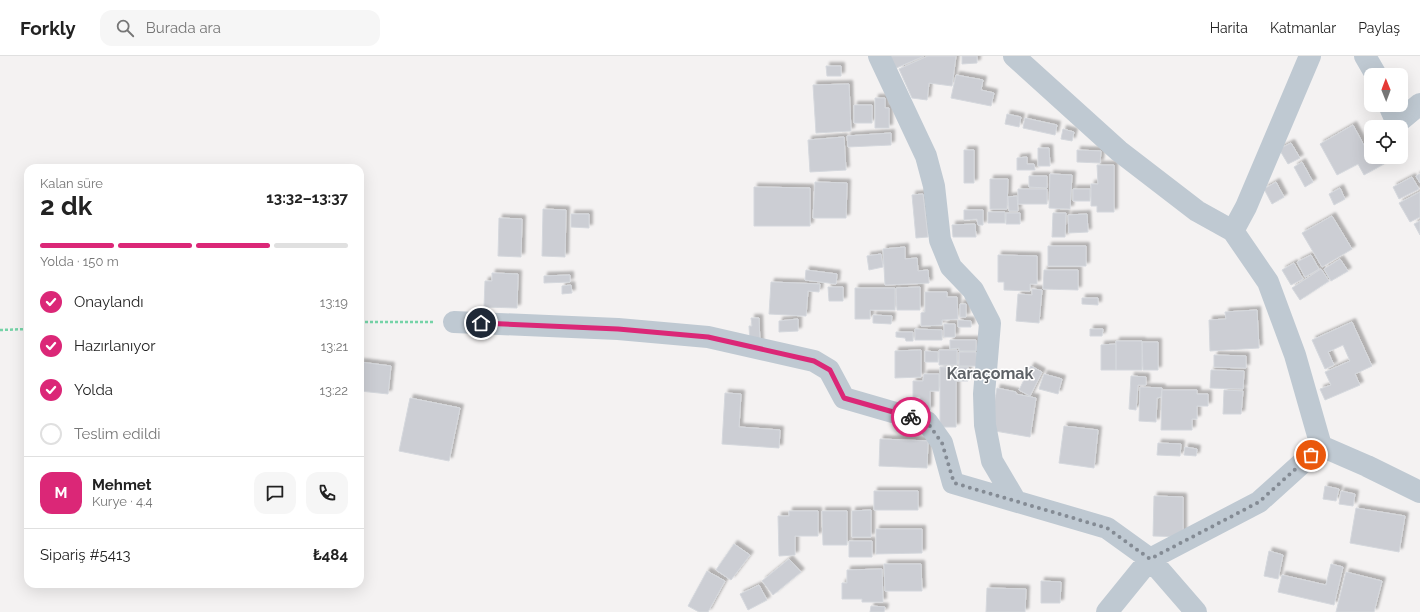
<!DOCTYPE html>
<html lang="tr">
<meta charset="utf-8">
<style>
:root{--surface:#fff;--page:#f6f6f6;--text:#222;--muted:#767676;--line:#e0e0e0;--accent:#db2777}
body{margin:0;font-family:Raleway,sans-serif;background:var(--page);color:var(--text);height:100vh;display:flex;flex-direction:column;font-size:15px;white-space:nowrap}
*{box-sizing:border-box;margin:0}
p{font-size:13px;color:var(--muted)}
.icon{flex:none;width:22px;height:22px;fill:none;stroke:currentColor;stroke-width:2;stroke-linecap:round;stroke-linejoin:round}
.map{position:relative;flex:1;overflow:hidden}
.panel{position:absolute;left:24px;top:108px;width:340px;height:424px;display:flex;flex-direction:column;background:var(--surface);border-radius:12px;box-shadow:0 4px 16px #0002}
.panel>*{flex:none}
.needle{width:26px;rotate:359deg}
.controls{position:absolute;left:1364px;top:12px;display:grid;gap:8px}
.controls a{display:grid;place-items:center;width:44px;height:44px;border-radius:8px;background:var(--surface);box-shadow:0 4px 16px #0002;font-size:20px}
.pin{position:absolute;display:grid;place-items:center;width:34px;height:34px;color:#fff;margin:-17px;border:2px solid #fff;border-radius:50%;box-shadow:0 1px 4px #0007}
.courier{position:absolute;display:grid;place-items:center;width:40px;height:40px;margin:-20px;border:3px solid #db2777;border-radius:50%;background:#fff;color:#222;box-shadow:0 1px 5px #0007}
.summary em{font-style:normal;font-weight:700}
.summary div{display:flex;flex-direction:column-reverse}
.summary{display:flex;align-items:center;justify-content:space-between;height:68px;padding:0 16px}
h1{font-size:26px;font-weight:700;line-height:30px}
.bar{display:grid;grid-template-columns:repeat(4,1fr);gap:6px 4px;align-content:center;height:48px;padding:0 16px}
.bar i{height:5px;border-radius:3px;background:var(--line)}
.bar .active{background:var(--accent)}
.bar p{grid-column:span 4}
.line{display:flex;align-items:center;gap:10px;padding:0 16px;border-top:1px solid var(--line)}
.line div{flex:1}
.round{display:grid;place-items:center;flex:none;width:42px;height:42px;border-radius:12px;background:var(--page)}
ol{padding:0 16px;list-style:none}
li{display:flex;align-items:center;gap:12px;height:44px}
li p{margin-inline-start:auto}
li .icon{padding:4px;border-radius:50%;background:var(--accent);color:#fff;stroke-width:4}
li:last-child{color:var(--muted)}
li i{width:22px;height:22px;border:2px solid var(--line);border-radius:50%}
header{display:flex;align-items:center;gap:24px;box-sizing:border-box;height:56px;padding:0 20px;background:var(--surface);border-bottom:1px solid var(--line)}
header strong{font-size:19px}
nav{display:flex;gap:22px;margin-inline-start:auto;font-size:14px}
.search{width:280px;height:36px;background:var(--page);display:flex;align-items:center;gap:10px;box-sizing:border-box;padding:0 14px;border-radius:12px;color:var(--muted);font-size:15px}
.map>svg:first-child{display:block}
</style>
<header>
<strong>Forkly</strong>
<div class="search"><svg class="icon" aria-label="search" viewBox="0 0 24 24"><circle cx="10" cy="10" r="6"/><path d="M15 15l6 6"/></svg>Burada ara</div>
<nav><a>Harita</a><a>Katmanlar</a><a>Paylaş</a></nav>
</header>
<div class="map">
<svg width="1420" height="556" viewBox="0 0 1420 556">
<defs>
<filter id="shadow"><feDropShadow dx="3.5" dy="-3.5" stdDeviation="1" flood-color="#0004"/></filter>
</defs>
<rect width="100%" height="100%" fill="#f4f2f2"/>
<path fill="#ccced4" stroke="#d5d8dd" filter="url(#shadow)" d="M888 0H924L894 13Z
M928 0H956L952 30 929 27 927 44 912 42 899 13Z
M962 0H977V7L962 8Z
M826 10H841V20H827Z
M956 19 983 24 981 34 994 37 991 50 951 42Z
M849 28 851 75 816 77 813 29Z
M875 42H885V52H889V72H875Z
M854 49H872V67H854Z
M1007 58 1021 61 1019 71 1005 68Z
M1025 62 1057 69 1055 79 1023 72Z
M1353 69 1372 104 1380 101 1384 108 1364 119 1358 108 1337 119 1320 88Z
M1063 73 1074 76 1072 85 1061 83Z
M891 77V89L848 91 847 80Z
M844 81 846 114 810 116 808 84Z
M1291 87 1300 102 1288 108 1279 93Z
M1038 92H1049L1050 110H1038Z
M964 94H974V127H964Z
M1077 94 1101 95 1100 107 1077 106Z
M1027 101V108H1034L1035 114H1017V102Z
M1302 106 1313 126 1305 131 1294 111Z
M1097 109H1114V156H1097V150H1091V128H1098Z
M1050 118 1072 119 1070 153 1049 152Z
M1420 118V127L1416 120Z
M1029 120H1047V132L1029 131Z
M1412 121 1419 133 1399 143 1393 131Z
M990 123H1008L1007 153H990Z
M815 126 847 127 846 162H813Z
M1276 126 1284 141 1272 148 1264 133Z
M754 131 810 132V170H754Z
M1340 132 1345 143 1334 149 1329 138Z
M1018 133H1047V148H1018Z
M1073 133H1090V145H1073Z
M1420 136V161L1410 166 1399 147Z
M923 138 928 181 916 182 912 139Z
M1017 140 1018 155H1009L1008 141Z
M543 153 566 154 565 201 542 200Z
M964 154H983V169H978L977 163 964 164Z
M988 156H1005V167H988Z
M1006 157H1020V168H1006Z
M1053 157H1066L1065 181H1052Z
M571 158H589V172L571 171Z
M1087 158 1088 176 1069 177 1068 159Z
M1332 160 1352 193 1322 211 1302 177Z
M499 162 522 163 521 201 498 200Z
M1420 165V179L1414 168Z
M975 168 976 181H953L952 169Z
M1048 190H1086V210H1048Z
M905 191V203L917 202 918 215 928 214 929 227 885 229 883 193Z
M881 198 883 211 869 214 867 200Z
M998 199 1037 200V228H1030V235L1004 234V226H998Z
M1311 199 1319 213 1305 221 1297 206Z
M1340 203 1348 215 1331 225 1324 213Z
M1294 207 1303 223 1291 229 1282 214Z
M1321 213 1329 225 1300 244 1292 232Z
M806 214 837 218 836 228 805 224Z
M1044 214H1078V234L1043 233Z
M492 217 518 218 517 252 484 251 485 225H492Z
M570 219V226L544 227V220Z
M771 226 820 228 819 236 808 235 806 260 769 258Z
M571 229 572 237 562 238V230Z
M828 231H843V245H829Z
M920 231V254H897L896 232Z
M855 232H895V254H870V263H855Z
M1032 233 1042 234 1039 267 1016 265 1018 238 1032 239Z
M925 236H947V241H957L958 263 942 264V269L921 270V257L925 256Z
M1082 242H1098V249L1082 248Z
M960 248H966V261H960Z
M1257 254 1259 292 1210 295 1209 264 1226 263 1225 256Z
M873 259 892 260 891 268 873 267Z
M751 262H759L760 288H750L749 270H752Z
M798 263V275L779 276V265Z
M958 264 971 265V271H958Z
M1352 266 1372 310 1355 318 1360 329 1325 344 1320 333 1331 329 1325 316 1350 305 1343 289 1328 296 1334 309 1325 313 1312 284Z
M944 268H955V281H944Z
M915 273 942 274V284H915Z
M1090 273H1103L1102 280H1090Z
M896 276H913V285H906L905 282 896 281Z
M950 284H976V295H959V292L950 293Z
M1116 285H1142V314H1116Z
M1142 286H1158V314H1143Z
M1116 288V314H1101V289Z
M921 294V321L895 322V295Z
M939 294H957V309H939Z
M925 295 938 296V306H925Z
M959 296H976L977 310H959Z
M1214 299 1246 300V312L1214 311Z
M360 306 391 310 388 338 360 335Z
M1031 310 1042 316 1030 340 1019 334Z
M940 311H968V325H956V371H940Z
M1211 314 1244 315 1243 333 1210 332Z
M924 318H939V335H930V354H919L920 341H913V325H923Z
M1044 318 1062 323 1058 338 1039 333Z
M1131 320 1146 321V329H1138L1136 354 1129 353Z
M1140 331 1162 332 1161 341 1157 342 1156 366 1139 365Z
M997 332 1016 336V338L1036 342 1030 381 989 374Z
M1162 334H1197V338H1208V350H1197V363H1192V374H1161Z
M1224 334 1243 335 1241 358H1223Z
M725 337 741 338 739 371 780 374 779 392 722 388Z
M410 342 460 352 449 405 399 395Z
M1064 370 1098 374 1094 412 1059 407Z
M880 383 928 385 927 412 879 410Z
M1158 387 1181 388 1180 400 1157 399Z
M1185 391 1197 393 1196 400 1184 399Z
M1325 430 1339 433 1336 445 1323 443Z
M874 435H918V454H874Z
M1341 435 1355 438 1353 450 1339 448Z
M1154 440 1183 441V481L1153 480Z
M1356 452 1405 460 1399 496 1350 487Z
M871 454V481H852V455Z
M789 455H818V480H795V499L779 500 778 460H789Z
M822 455H847V489H823Z
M876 473H922V497L876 498Z
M849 485H872V501H849Z
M734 488 750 499 731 524 716 514Z
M1269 495 1283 499 1278 523 1264 520Z
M789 503 801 516 773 539 762 525Z
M884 508H921L922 535H885Z
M1331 508 1343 511 1334 549 1278 536 1282 519 1326 529Z
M882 513 883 546H862V543H842V527H847V514Z
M707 515 725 525 708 556H699L688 550Z
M1346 516 1382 525 1374 556H1336Z
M1041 525 1061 526 1060 547H1041Z
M759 529 767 544 748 554 740 538Z
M987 532 1026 533 1025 556H986Z
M871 550 885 551 884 556H870Z"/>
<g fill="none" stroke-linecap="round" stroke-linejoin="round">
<path stroke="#75d3a7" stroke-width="2.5" stroke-dasharray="3 2" stroke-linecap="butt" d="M360 266H433
M0 274 28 273"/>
<path stroke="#bfc9d2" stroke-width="22" d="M879 0 926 100 934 130 940 184 951 211 973 234 990 267 984 338 985 369 992 405 1015 444
M1014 0 1119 95 1197 155 1233 175 1268 226 1295 299 1321 390 1367 410 1420 436
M1365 0 1376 19
M1389 49 1397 67 1420 48
M1233 175 1246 151 1310 0
M454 266 618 273 708 281 814 305 829 314 844 342 927 366 942 387 953 427 1107 472 1150 503 1196 556
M1107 556 1150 503 1259 446 1321 390"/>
</g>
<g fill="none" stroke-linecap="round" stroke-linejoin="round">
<path stroke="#848b94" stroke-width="4" stroke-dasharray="0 7.2" d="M911 361 927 366 942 387 954 427 1107 472 1150 503 1259 446 1311 399"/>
<path stroke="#db2777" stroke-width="5" d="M481 267 618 273 708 281 814 305 830 314 844 342 911 361"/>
</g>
<g text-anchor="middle" stroke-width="3" stroke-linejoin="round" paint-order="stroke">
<g font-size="16" font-weight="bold" fill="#5e6267" stroke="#fff">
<text x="990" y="323">Karaçomak</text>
</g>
</g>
</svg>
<div class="controls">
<a><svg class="needle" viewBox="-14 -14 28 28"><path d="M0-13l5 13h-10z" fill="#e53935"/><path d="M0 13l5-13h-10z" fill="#767676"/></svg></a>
<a><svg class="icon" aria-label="locate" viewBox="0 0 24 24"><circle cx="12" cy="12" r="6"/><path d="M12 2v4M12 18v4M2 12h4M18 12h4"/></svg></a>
</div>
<div class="pin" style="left:1311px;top:399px;background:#ea580c"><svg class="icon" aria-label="bag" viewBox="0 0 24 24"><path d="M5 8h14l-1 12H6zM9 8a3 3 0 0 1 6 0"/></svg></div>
<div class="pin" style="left:481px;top:267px;background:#1f2937"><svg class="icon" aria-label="home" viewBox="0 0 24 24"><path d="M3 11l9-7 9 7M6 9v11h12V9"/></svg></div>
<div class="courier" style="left:911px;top:361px"><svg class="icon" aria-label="bike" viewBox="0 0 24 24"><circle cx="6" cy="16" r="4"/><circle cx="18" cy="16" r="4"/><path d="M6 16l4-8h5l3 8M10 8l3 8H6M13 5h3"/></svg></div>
<section class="panel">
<div class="summary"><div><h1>2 dk</h1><p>Kalan süre</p></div><em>13:32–13:37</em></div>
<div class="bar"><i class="active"></i><i class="active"></i><i class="active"></i><i></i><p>Yolda · 150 m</p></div>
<ol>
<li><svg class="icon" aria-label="check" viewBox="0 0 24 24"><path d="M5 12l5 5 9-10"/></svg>Onaylandı<p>13:19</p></li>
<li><svg class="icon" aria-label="check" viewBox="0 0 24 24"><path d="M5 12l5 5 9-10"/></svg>Hazırlanıyor<p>13:21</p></li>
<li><svg class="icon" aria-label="check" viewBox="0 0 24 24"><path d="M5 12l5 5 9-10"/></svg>Yolda<p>13:22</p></li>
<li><i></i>Teslim edildi</li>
</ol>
<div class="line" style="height:72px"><b class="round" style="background:var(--accent);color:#fff">M</b><div><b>Mehmet</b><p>Kurye · 4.4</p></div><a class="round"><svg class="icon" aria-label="chat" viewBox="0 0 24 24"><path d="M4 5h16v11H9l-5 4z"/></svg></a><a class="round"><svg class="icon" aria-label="phone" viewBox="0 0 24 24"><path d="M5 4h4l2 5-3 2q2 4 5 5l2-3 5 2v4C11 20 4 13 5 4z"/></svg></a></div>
<div class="line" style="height:52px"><div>Sipariş #5413</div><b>₺484</b></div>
</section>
</div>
